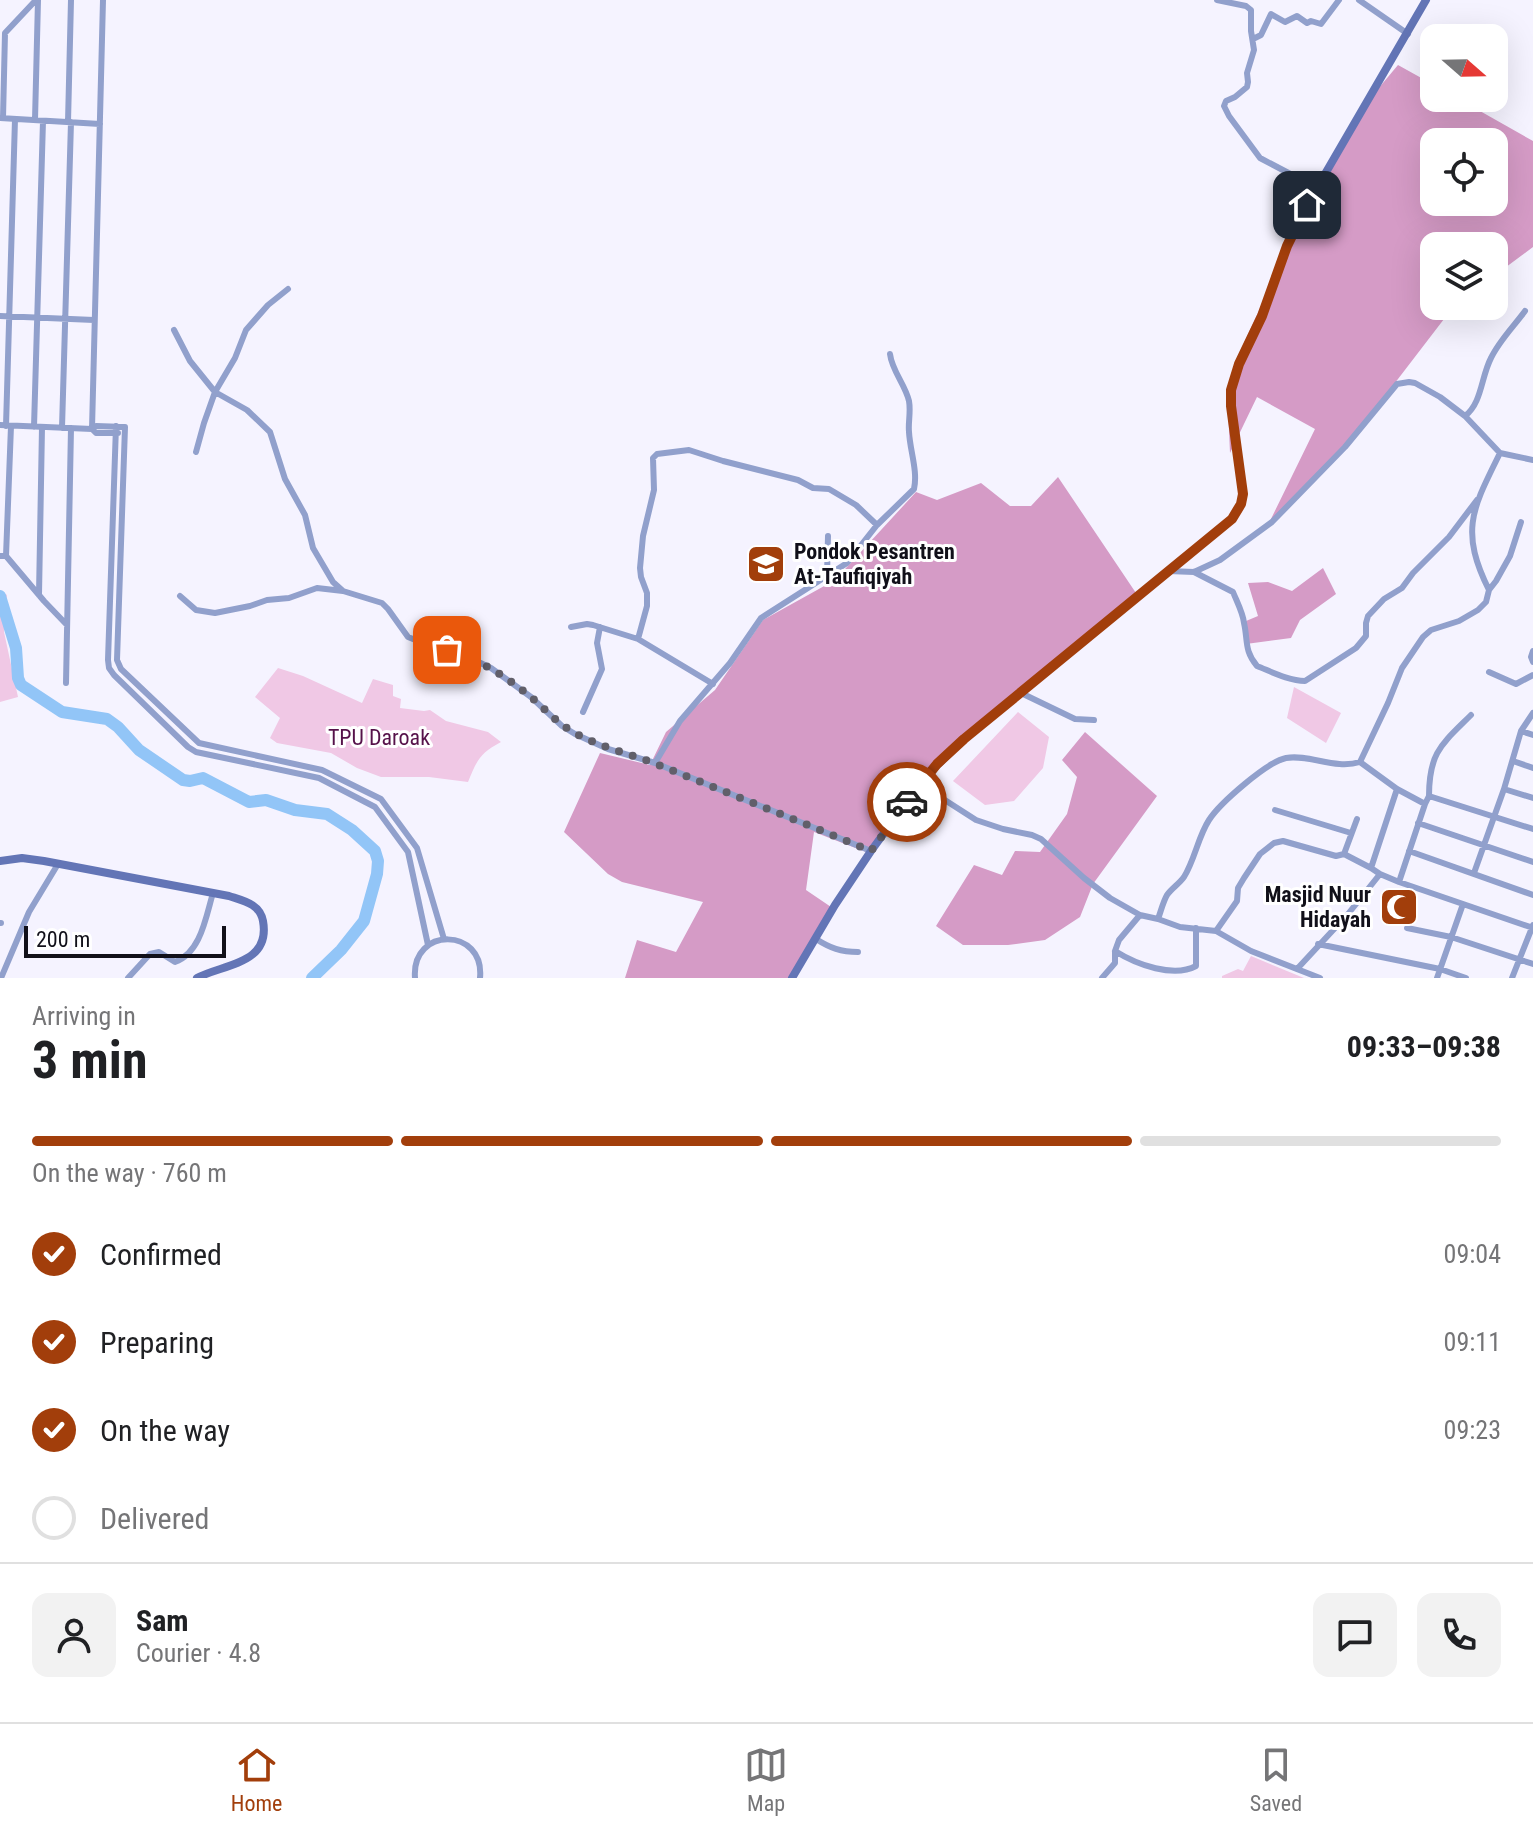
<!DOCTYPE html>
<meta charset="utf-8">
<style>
:root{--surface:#fff;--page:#f2f2f2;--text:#202124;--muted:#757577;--line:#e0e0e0;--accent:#a23e0b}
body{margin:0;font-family:"Roboto Condensed",sans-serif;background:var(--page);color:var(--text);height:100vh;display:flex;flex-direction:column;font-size:30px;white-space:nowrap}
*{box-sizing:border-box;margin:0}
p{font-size:26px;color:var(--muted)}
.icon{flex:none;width:44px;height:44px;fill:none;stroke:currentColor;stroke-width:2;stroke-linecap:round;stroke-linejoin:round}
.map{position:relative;height:978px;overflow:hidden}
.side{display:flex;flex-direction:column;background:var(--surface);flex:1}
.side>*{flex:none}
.needle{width:52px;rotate:110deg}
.controls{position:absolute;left:1420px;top:24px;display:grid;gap:16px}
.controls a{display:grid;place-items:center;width:88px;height:88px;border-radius:16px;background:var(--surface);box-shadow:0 8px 32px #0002;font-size:40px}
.scale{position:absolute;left:24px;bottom:20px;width:202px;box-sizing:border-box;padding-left:8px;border:4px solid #111019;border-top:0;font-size:22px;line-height:28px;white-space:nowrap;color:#111019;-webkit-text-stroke:6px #fff;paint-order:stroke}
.pin{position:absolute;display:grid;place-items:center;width:68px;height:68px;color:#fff;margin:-34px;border-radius:16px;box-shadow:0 4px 12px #0006}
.courier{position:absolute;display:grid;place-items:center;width:80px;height:80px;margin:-40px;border:6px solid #a23e0b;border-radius:50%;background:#fff;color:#222;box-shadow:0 2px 10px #0007}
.head em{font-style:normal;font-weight:700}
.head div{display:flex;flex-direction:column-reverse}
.head{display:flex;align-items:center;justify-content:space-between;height:136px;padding:0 32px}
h1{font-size:52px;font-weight:700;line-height:60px}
.bar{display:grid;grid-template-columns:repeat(4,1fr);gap:12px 8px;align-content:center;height:96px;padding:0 32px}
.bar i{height:10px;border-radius:6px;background:var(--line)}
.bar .current{background:var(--accent)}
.bar p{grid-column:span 4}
.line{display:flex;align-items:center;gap:20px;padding:0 32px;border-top:2px solid var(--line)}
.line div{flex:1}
.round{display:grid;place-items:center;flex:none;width:84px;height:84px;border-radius:16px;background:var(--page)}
ol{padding:0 32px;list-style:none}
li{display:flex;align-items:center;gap:24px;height:88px}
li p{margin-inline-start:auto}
li .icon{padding:8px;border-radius:50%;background:var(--accent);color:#fff;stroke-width:4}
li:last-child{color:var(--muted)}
li i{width:44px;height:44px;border:4px solid var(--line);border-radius:50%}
.tab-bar{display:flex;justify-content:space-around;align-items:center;height:112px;border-top:2px solid var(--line);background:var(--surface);font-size:22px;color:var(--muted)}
.tab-bar a{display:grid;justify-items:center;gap:4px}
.tab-bar .current{color:var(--accent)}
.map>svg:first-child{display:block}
</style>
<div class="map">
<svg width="1533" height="978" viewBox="0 0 1533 978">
<rect width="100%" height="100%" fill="#f5f3ff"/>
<path fill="#f0c8e5" d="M0 590 7 595 4 632 18 697 0 702Z
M278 668 303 676 362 703 373 679 393 685V696L401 699 400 708 424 711 430 710 446 721 488 732 501 742C480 753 477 760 468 782L429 777H381L357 768 331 753 277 743 270 738 280 718 255 697Z
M1294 687 1341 713 1326 743 1287 718Z
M1018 712 1049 737 1043 768 1014 801 985 805 953 781Z
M1251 956 1304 978H1222V976L1238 969 1243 971Z"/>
<path fill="#d59bc6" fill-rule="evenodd" d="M1398 65 1434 85V98H1457L1533 141V247L1494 276V246H1434V306H1454L1365 422 1310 484 1269 523 1315 429 1257 397 1230 453 1228 408 1237 358 1299 224 1367 102ZM1434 142H1494V202H1434Z
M1058 477 1138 596 930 772 871 854 814 832 806 890 834 909 791 978H625L637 940 676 952 703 902 622 882 608 874 564 832 600 753 650 765 666 732 715 690 763 620 835 580 916 492 937 500 981 483 1010 506H1031Z
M1323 568 1336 594 1300 620 1291 638 1246 644V621L1258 616 1248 583 1268 582 1292 591Z
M1085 732 1157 796 1093 884 1080 917 1045 940 1008 945H963L936 926 974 865 1002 875 1015 851 1040 852 1067 814 1077 777 1062 760Z"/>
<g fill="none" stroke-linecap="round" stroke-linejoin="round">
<path stroke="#92c5f7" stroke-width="12" d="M0 596 16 648 18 678 21 685 62 712 107 719 118 727 139 750 183 780 190 781 203 778 249 802 266 800 295 810 327 814 352 830 375 851 378 861 377 874 364 921 341 950 312 978"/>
<path stroke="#91a0cc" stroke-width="6" d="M1217 0 1246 6 1251 10V31L1254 50 1247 73 1248 82 1247 87 1235 97 1226 101 1224 106 1229 116 1260 158 1317 188
M1359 0 1408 34
M1253 39 1261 35 1271 14 1285 22 1297 16 1307 23 1311 21 1321 24 1339 0
M0 118 100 124
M3 118 5 33 36 0
M35 120 38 0
M68 122 71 0
M0 316 94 320
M174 330 190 361 215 392 247 410 270 432 285 479 305 515 313 548 333 582 343 591 382 603 388 609 408 637 428 645 466 656 491 668 531 697 562 726 575 734 608 749 655 763 871 851
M1465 416C1482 403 1481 377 1491 358 1499 341 1514 326 1525 311
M0 425 92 429 96 426 125 427 117 660 121 669 199 743 322 770 381 799 417 848 444 939
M6 426 15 119
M116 426 108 660 109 668 114 675 188 747 196 752 319 778 375 807 408 852 428 945
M34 427 43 121
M62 428 71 122
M92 429 103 0
M92 429 96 433H118
M196 452 204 423 215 392 235 358 246 330 268 305 288 289
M0 556H6L44 601 67 625
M6 556 11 426
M1168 571 1194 572 1220 560 1272 522 1345 447 1397 384 1409 382 1415 383 1440 397 1465 416 1500 453 1533 460
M1194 572 1233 592C1237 602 1243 613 1244 623 1248 640 1244 651 1257 666 1272 672 1289 681 1305 681L1356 648 1366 636V623L1368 616 1384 599 1402 588 1413 573 1449 537 1477 500
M827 576 828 536
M1489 590C1459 530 1473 508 1500 453
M39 595 42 427
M180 596 196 610 215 613 250 606 267 600 289 598 317 588 343 591
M571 627 587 624 593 625 638 639 713 684
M638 639 647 606V593L641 577 640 568 643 536 654 490 653 458 657 454 689 450 723 461 798 480 813 488 829 489 856 505 877 525
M1533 651 1531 657 1533 662
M1489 672 1516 684 1533 675
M66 683 71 428
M1021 693 1075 719 1094 720
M583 712 602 669 597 643 600 627
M1521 731 1533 735
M1513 761 1533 768
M1360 762 1388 703 1402 668 1423 637 1431 630 1459 621 1478 610 1486 602 1489 590 1496 581 1510 556 1521 522
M655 763 680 721 730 663 761 618 847 563 877 525 914 489C918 471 910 451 909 432 908 422 911 412 909 401 905 384 892 371 890 354
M925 777 937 795 976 820 1003 829 1032 835 1041 839 1084 878 1110 898 1140 915 1158 919 1180 927 1216 931 1251 951 1320 978
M1397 789 1371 868 1380 874 1399 882 1533 928
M1504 789 1533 798
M1429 796C1429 752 1442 744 1471 715
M1275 810 1351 833
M1418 823 1533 862
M1409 851 1533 895
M1344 854 1371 868
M1474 873 1504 789 1521 731 1533 713
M1399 882 1425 804 1429 796 1533 829
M1158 919C1161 911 1163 902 1167 895 1172 888 1179 884 1184 877 1195 859 1198 837 1209 820 1220 803 1267 762 1286 758 1310 754 1335 770 1360 762L1397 789 1425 804
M0 923H1
M1407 928 1451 937 1533 964
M1216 931 1237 901 1238 888 1244 878 1260 854 1274 843 1283 841 1336 856 1344 854 1357 819
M816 939C830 948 841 952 858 952
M1318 944 1440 969 1466 978
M1115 951C1137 965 1174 978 1196 966V928
M1297 969 1348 914 1380 874
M1 978 29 912 58 864
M128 978 150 954 159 952 175 962C201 953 206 916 213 893
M415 978C411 926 485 927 480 978
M1102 978 1115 963V951L1119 940 1140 915
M1437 978 1463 904
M1512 978 1533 925"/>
<path stroke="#6375b6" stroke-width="8" d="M0 861 22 858 44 861 229 896C244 901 260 904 263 921 271 965 222 964 197 978
M792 978 835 905 871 851 925 777 964 739 1232 519 1241 504 1243 494 1231 406V390L1239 364 1262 316 1287 246 1307 205 1426 0"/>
</g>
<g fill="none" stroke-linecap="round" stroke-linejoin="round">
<path stroke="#615f6a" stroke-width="8" stroke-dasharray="0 14.4" d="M447 650C479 659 507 677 532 698 546 710 558 724 575 733 602 748 632 754 661 766 731 794 801 822 871 851L907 802"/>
<path stroke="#a23e0b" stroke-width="10" d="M907 802 937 764 964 739 1232 519 1241 504 1243 494 1231 406V390L1239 364 1262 316 1287 246 1307 205"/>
</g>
<defs>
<symbol id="school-square" viewBox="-11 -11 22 22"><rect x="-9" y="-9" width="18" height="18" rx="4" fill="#a23e0b" stroke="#fff"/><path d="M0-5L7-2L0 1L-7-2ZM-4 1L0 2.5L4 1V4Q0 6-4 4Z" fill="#fff"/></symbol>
<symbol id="mosque-square" viewBox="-11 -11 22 22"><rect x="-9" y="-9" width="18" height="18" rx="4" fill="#a23e0b" stroke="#fff"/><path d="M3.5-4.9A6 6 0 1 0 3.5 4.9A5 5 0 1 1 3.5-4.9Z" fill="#fff"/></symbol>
</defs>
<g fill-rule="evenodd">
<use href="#school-square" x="744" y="542" width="44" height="44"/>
<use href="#mosque-square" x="1377" y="885" width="44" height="44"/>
</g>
<g text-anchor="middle" stroke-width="6" stroke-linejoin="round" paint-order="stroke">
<g font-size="22" font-weight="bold" fill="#111019" stroke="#fff" text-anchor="start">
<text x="794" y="559">Pondok Pesantren<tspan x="794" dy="25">At-Taufiqiyah</tspan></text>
<text x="1371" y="902" text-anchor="end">Masjid Nuur<tspan x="1371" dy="25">Hidayah</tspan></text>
</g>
<g font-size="22" fill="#56124a" stroke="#fff">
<text x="379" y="745">TPU Daroak</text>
</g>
</g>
</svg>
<div class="controls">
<a><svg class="needle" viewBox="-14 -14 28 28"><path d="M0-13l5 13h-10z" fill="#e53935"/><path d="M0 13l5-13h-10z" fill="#757577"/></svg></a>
<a><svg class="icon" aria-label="locate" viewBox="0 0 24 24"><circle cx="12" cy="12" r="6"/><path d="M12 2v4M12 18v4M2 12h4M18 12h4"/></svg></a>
<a><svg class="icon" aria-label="layers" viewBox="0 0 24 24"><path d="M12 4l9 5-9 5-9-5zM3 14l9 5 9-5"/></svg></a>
</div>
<div class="scale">200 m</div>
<div class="pin" style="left:447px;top:650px;background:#ea580c"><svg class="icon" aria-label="bag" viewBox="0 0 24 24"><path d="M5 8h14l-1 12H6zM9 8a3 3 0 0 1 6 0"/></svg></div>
<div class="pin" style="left:1307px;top:205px;background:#1f2937"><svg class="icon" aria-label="home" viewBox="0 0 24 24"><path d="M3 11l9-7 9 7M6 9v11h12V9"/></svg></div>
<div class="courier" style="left:907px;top:802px"><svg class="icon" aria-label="car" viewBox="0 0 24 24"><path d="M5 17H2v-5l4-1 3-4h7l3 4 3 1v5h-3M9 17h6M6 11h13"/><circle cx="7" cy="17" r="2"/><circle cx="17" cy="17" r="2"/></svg></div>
</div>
<section class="side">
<div class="head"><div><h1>3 min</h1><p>Arriving in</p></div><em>09:33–09:38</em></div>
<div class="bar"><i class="current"></i><i class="current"></i><i class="current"></i><i></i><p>On the way · 760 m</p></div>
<ol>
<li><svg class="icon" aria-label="check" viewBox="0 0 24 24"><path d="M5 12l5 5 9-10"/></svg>Confirmed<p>09:04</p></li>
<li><svg class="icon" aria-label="check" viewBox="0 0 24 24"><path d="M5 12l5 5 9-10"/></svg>Preparing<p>09:11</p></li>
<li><svg class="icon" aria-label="check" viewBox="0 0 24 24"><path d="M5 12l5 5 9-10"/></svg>On the way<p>09:23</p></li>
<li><i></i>Delivered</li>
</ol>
<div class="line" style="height:144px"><a class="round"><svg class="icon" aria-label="person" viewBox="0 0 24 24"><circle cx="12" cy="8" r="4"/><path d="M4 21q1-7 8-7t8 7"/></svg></a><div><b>Sam</b><p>Courier · 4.8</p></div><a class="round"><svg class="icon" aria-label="chat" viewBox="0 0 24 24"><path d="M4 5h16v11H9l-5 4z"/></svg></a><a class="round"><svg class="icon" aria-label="phone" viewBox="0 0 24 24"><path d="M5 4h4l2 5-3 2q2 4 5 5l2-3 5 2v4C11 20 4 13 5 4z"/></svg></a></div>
</section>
<nav class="tab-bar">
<a class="current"><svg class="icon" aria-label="home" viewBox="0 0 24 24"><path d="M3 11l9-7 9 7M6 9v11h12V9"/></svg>Home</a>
<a><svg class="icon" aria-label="map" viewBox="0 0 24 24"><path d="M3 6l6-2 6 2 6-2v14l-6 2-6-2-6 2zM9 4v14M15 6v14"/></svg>Map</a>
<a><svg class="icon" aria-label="saved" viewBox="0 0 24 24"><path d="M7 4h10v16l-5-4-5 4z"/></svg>Saved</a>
</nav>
